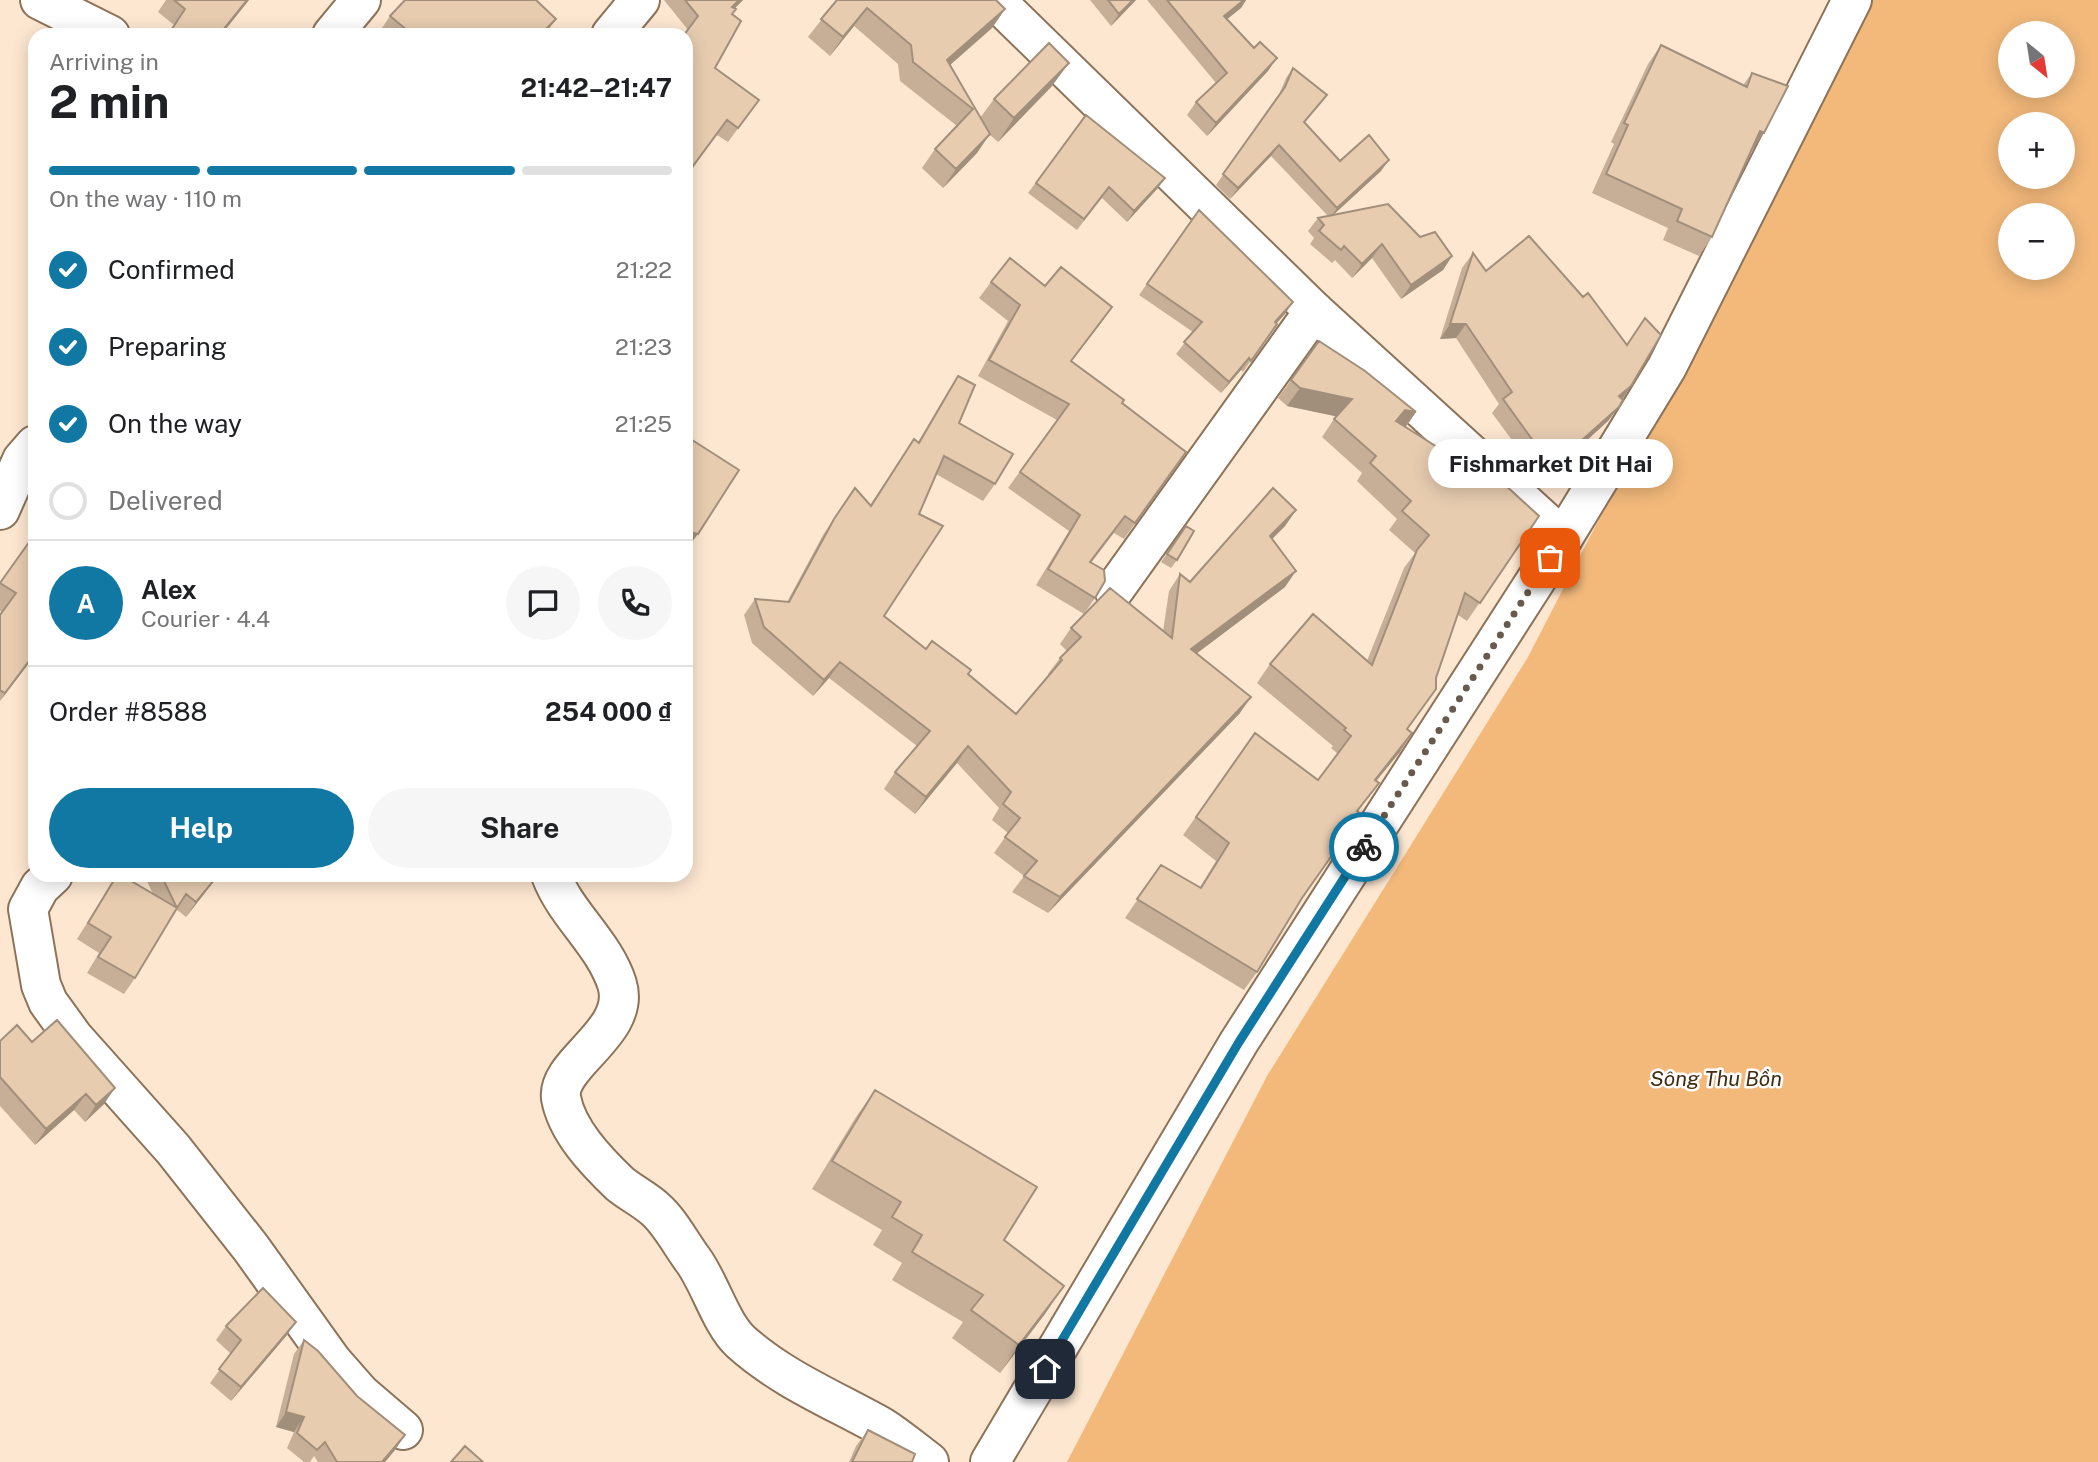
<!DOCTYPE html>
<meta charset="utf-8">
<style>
:root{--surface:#fff;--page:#f6f6f6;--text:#202124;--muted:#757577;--line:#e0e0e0;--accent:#1178a3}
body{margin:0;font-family:"Public Sans",sans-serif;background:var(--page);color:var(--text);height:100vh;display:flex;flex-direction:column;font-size:26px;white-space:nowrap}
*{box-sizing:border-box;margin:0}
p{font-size:23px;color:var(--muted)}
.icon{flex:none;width:38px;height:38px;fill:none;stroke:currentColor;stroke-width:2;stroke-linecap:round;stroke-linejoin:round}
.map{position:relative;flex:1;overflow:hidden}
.panel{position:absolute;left:28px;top:28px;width:665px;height:854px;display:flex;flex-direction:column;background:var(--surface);border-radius:21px;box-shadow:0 4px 18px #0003}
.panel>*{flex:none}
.needle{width:46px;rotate:150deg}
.tools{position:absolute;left:1998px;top:21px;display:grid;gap:14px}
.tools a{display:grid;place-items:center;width:77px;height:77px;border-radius:50%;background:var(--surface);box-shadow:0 4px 18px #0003;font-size:35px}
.pin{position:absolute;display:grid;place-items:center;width:60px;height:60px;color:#fff;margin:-30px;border-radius:14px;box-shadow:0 4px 10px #0006}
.courier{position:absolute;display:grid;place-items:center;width:70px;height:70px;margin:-35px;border:5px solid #1178a3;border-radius:50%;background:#fff;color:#222;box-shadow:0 2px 9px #0007}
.bubble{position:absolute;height:49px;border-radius:24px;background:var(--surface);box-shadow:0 4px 18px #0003;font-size:23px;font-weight:700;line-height:49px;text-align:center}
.overview em{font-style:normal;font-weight:700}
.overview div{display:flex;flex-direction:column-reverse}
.overview{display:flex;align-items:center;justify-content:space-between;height:119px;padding:0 21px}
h1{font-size:46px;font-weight:700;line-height:52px}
.bar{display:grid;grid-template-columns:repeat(4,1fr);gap:10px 7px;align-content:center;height:84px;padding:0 21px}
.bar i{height:9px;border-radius:5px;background:var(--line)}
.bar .active{background:var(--accent)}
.bar p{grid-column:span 4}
.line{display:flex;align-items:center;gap:18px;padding:0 21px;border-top:2px solid var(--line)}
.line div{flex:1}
.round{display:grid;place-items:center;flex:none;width:74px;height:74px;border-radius:37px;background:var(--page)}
ol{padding:0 21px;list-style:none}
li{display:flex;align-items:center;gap:21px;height:77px}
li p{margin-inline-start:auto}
li .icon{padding:7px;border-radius:50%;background:var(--accent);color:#fff;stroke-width:4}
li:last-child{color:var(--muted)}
li i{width:38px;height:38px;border:4px solid var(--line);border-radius:50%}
.primary-button{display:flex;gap:14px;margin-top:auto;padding:14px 21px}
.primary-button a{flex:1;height:80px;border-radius:42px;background:var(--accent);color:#fff;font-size:28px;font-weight:700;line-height:80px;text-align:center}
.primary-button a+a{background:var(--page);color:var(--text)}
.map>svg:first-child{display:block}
</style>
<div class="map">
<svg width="2098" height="1462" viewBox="0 0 2098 1462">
<rect width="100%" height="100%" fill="#fde7d1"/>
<path fill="#f3b97b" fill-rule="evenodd" d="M1867 0H2098V1462H1067L1267 1076 1528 657ZM2011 33H2063V86H2011ZM2011 124H2063V177H2011ZM2011 215H2063V268H2011Z"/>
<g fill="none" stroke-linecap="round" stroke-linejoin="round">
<defs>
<path id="street" d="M40 0 110 35
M611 35 640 0
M1114 590 1314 311
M53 875 40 887 28 909 41 985 48 1002 74 1038 173 1149 251 1248 332 1361 361 1394 403 1430
M551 875C566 915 604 943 617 984 632 1032 556 1063 561 1098 567 1131 596 1161 620 1184 631 1193 644 1199 655 1209 670 1222 681 1244 693 1260 710 1283 721 1324 741 1342 782 1379 834 1400 882 1427 898 1437 913 1450 929 1462
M990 1462 1239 1042 1563 538 1667 367 1852 0"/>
<path id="secondary" d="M995 0 1314 311 1563 538
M332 35 361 0
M0 510 22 460 35 445"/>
</defs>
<use href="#street" stroke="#8c735a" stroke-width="42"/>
<use href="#secondary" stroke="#8c735a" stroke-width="42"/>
<use href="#street" stroke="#fff" stroke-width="38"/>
<use href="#secondary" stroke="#fff" stroke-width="38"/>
</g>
<path fill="#c7af97" d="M166 0H249L221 35H167L174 25 158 12Z
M664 0H743L734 9 715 68 759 100 728 142 717 135 686 176V35L688 30Z
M835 0H996L1005 9 992 28 950 65 980 118 994 99 1052 86 998 142 989 134 977 153 943 188 922 168 935 149 957 126 900 81 898 64 854 26 830 56 808 37 836 1Z
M1090 0H1136L1111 26Z
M1147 0H1246L1241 8 1227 19 1268 71 1207 136 1187 115 1196 102 1216 83Z
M390 16 546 33 544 35H385L380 31Z
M1661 45 1743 85 1752 73 1751 152 1712 237 1699 256 1663 240 1668 228 1592 193 1614 144 1611 142 1648 64Z
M1293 68 1319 105 1304 123 1340 161 1381 171 1334 214 1420 237 1452 256 1443 270 1401 299 1372 258 1352 278 1335 260 1332 263 1310 244 1314 238 1308 231 1318 218 1328 216 1271 156 1230 199 1216 185 1278 97 1286 78Z
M1086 115 1165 178 1157 189 1127 222 1102 198 1077 230 1028 193Z
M1199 210 1293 302 1276 323 1277 324 1243 372 1241 370 1221 393 1176 354 1193 332 1139 295Z
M1473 253 1486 271 1631 386 1608 421 1542 481 1492 413 1499 404 1456 338 1440 339 1462 268Z
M991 282 1045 286 1112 307 1071 362 1186 452 1124 539 1114 533 1091 563 1095 598 1084 614 1036 585 1069 531 1008 488 1057 420 978 376 1008 321 979 298Z
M1319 341 1416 412 1406 427 1539 516 1467 621 1458 615 1423 707 1407 729 1400 752 1376 781 1379 783 1358 811 1302 898 1257 972 1244 990 1125 918 1161 865 1200 887 1216 861 1183 835 1255 733 1318 780 1338 754 1331 748 1333 746 1257 683 1270 664 1367 661 1404 568 1415 553 1389 530 1397 519 1357 481 1362 473 1322 437 1336 416 1287 406 1278 398Z
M958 376 959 423 995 484 983 501 936 474 919 514 884 616 926 649 968 674 1016 714 1049 675 1048 674 1060 658 1067 651 1060 644 1071 628 1163 631 1169 591 1180 574 1190 582 1296 510 1285 526 1272 539 1285 587 1197 653 1240 713 1048 913 1012 892 1024 876 994 853 1008 833 992 820 999 808 957 763 915 814 884 789 895 772 917 746 829 678 813 696 752 643 744 615 755 599 787 602 823 535 855 488 870 505 914 439 918 442 947 393Z
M1186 526 1177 560 1171 568 1161 562Z
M35 540V666L29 663 0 701V615L2 612 0 611V583Z
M117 875 153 894 144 875H210L204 894 186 917 176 909 135 978 124 994 87 973 99 953 77 939Z
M0 1041 32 1042 104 1104 85 1122 74 1110 35 1145 0 1106Z
M875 1090 1004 1240 1064 1286 1000 1373 952 1338 963 1322 892 1280 902 1263 873 1245 882 1230 812 1189 856 1117Z
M226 1326 287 1335 231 1401 210 1383 231 1354 216 1340Z
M304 1340 357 1396 405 1435 395 1450 385 1462H318L314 1456 310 1462H304L287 1448 294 1432 276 1427 294 1354Z
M868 1430 912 1462H849L856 1446Z"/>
<path fill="#a28f7b" d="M247 0H249L221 35H219Z
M739 0H743L722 21 732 7Z
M1133 0H1136L1111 26 1119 14Z
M1244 0H1246L1241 8 1215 29 1224 16Z
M867 8 854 26 830 56 843 37Z
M1005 9 992 28 934 79 947 60Z
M556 19 546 33 544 35H540Z
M1277 58 1268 71 1207 136 1216 123Z
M1069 63 1052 86 998 142 1014 118Z
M1760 131 1764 133 1751 152Z
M990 134 977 153 943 188 956 169Z
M1279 145 1271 156 1230 199 1238 188Z
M1389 160 1381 171 1330 218 1337 208Z
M1165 178 1157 189 1127 222 1134 211Z
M1382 244 1372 258 1352 278 1362 264Z
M1452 256 1443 270 1401 299 1411 285Z
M1293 302 1285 314 1267 334 1275 322Z
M1112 307 1101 323 1059 377 1071 361Z
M1450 324H1466L1456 338 1440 339Z
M1249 358 1241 370 1221 393 1229 382Z
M1631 386 1621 401 1619 396Z
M1300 388 1352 399 1339 417 1287 406Z
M1619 407 1608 421 1542 481 1552 467Z
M1405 410 1416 412 1403 430 1396 421Z
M1296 510 1285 526 1259 552 1270 536Z
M686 531 698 534 686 550Z
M1296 571 1285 587 1180 666 1191 649Z
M35 654 29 663 0 701 5 693Z
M840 662 829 678 813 696 824 680Z
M1251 697 1240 713 1048 913 1060 897Z
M1412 733 1400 752 1362 798 1375 780Z
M968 746 957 763 915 814 926 797Z
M215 879 204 894 186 917 196 902Z
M115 1088 104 1104 85 1122 96 1105Z
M86 1094 74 1110 35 1145 46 1129Z
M1064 1286 1045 1314 1000 1373 1019 1345Z
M296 1322 287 1335 231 1401 241 1387Z
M286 1412 304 1417 294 1432 276 1427Z
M405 1435 395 1450 385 1462H382Z"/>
<path fill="#e7ccb0" stroke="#a28f7b" stroke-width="2" d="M174 0H247L219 35H168L185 9Z
M405 0H536L556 19 540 35H530L527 32 524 35H413L390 16Z
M685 0H739L732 7 736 9 732 14 741 21 715 68 759 100 738 128 727 120 690 170 686 165V35H684L698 16Z
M837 0H996L1005 9 947 60 990 134 956 169 935 149 973 109 913 62 911 45 867 8 843 37 821 19Z
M1108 0H1133L1119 14Z
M1167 0H1244L1224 16 1254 48 1260 42 1277 58 1216 123 1196 102 1227 73Z
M1049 43 1069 63 1014 118 994 99Z
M1661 45 1747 87 1752 73 1788 86 1764 133 1760 131 1712 237 1677 221 1682 209 1606 174 1628 125 1624 123Z
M1293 68 1327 95 1304 122 1340 161 1369 135 1389 160 1337 208 1279 145 1238 188 1223 174 1285 87Z
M1086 115 1165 178 1134 211 1109 187 1084 219 1036 183Z
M1388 204 1420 237 1435 232 1452 256 1411 285 1382 244 1362 264 1344 246 1341 250 1319 231 1324 225 1318 218Z
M1199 210 1293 302 1275 322 1277 324 1251 361 1249 358 1229 382 1184 342 1202 322 1147 284Z
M1529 236 1583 297 1588 293 1627 345 1645 318 1661 335 1631 386 1619 396 1623 400 1619 407 1552 467 1503 399 1512 392 1466 324H1450L1473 253 1486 271Z
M1010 258 1045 286 1061 267 1112 307 1071 361 1124 400 1122 403 1186 452 1135 523 1125 516 1090 562 1104 570 1105 581 1095 598 1048 569 1080 515 1020 472 1069 404 989 360 1020 305 991 282Z
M1319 341 1365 371 1416 412 1405 410 1396 421 1472 469 1478 460 1539 516 1480 603 1465 593 1436 678V689L1407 729 1412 733 1375 780 1379 783 1357 811 1361 814 1302 898 1257 972 1137 899 1161 865 1201 888 1229 843 1196 817 1255 733 1318 780 1351 736 1344 730 1346 728 1270 664 1313 614 1372 665 1417 550 1429 535 1402 511 1411 501 1370 463 1376 456 1334 419 1352 399 1300 388 1291 380Z
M958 376 975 385 959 423 1013 454 995 484 944 456 919 514 943 526 884 616 926 649 932 641 971 670 968 674 1016 714 1062 660 1060 658 1081 637 1071 628 1110 588 1172 638 1180 574 1190 582 1273 488 1296 510 1270 536 1296 571 1191 649 1251 697 1060 897 1024 876 1037 861 1005 837 1020 818 1003 804 1011 792 968 746 926 797 895 772 930 731 840 662 824 680 764 627 755 599 789 602 834 519 855 488 871 506 914 439 919 443Z
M689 438 739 470 698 534 686 531V444Z
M1186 526 1194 531 1177 560 1167 554Z
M32 538 35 540V653L5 693 0 690V615L16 593 0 583Z
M117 875H121L177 908 135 978 98 957 111 937 88 923Z
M161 875H210L215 879 196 902 186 894 177 908Z
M57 1020 115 1088 96 1105 86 1094 46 1129 0 1077V1041L17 1025 32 1042Z
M875 1090 1037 1187 1004 1240 1064 1286 1019 1345 971 1310 983 1295 912 1252 922 1235 892 1217 901 1202 832 1161Z
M263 1288 296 1322 241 1387 219 1369 241 1340 226 1326Z
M304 1340 318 1351 357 1396 405 1435 382 1462H337L325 1442 317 1450 297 1433 304 1417 286 1412Z
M868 1430 915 1454 912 1462H852Z
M465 1446 483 1462H451Z"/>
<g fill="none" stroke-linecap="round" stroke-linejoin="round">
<path stroke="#685a4c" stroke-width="7" stroke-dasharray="0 12.6" d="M1364 847 1550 558"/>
<path stroke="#1178a3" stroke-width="9" d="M1045 1369 1239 1042 1364 847"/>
</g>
<g text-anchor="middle" stroke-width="5" stroke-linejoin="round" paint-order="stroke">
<g font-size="21" font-style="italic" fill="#432c10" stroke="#fff">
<text x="1716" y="1086">Sông Thu Bồn</text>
</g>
</g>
</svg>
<div class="tools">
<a><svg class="needle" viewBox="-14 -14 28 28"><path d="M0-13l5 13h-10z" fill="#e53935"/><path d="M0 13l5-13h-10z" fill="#757577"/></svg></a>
<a>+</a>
<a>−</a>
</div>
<div class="pin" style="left:1550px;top:558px;background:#ea580c"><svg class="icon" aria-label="bag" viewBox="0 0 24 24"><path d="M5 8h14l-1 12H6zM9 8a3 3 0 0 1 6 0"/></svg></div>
<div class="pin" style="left:1045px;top:1369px;background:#1f2937"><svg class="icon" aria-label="home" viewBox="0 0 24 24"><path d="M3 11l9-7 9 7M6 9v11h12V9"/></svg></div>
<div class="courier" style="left:1364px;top:847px"><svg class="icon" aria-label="bike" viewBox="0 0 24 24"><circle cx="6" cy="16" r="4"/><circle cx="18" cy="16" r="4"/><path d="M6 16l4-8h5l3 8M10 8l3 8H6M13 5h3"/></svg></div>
<div class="bubble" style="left:1428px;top:439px;width:245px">Fishmarket Dit Hai</div>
<section class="panel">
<div class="overview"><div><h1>2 min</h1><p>Arriving in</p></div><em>21:42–21:47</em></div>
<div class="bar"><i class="active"></i><i class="active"></i><i class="active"></i><i></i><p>On the way · 110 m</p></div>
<ol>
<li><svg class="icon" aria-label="check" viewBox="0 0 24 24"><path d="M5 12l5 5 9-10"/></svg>Confirmed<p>21:22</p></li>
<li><svg class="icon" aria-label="check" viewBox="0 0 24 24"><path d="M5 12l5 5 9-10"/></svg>Preparing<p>21:23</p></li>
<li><svg class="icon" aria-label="check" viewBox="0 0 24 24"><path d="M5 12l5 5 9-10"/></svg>On the way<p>21:25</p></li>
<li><i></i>Delivered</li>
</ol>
<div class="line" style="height:126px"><b class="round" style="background:var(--accent);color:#fff">A</b><div><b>Alex</b><p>Courier · 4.4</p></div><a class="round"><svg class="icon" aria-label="chat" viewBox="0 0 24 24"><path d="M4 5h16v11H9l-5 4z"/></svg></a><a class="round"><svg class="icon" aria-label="phone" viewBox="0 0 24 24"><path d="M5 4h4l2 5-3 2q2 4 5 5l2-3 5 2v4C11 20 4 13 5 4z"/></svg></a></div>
<div class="line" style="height:91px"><div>Order #8588</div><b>254 000 ₫</b></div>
<div class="primary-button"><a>Help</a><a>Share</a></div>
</section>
</div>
